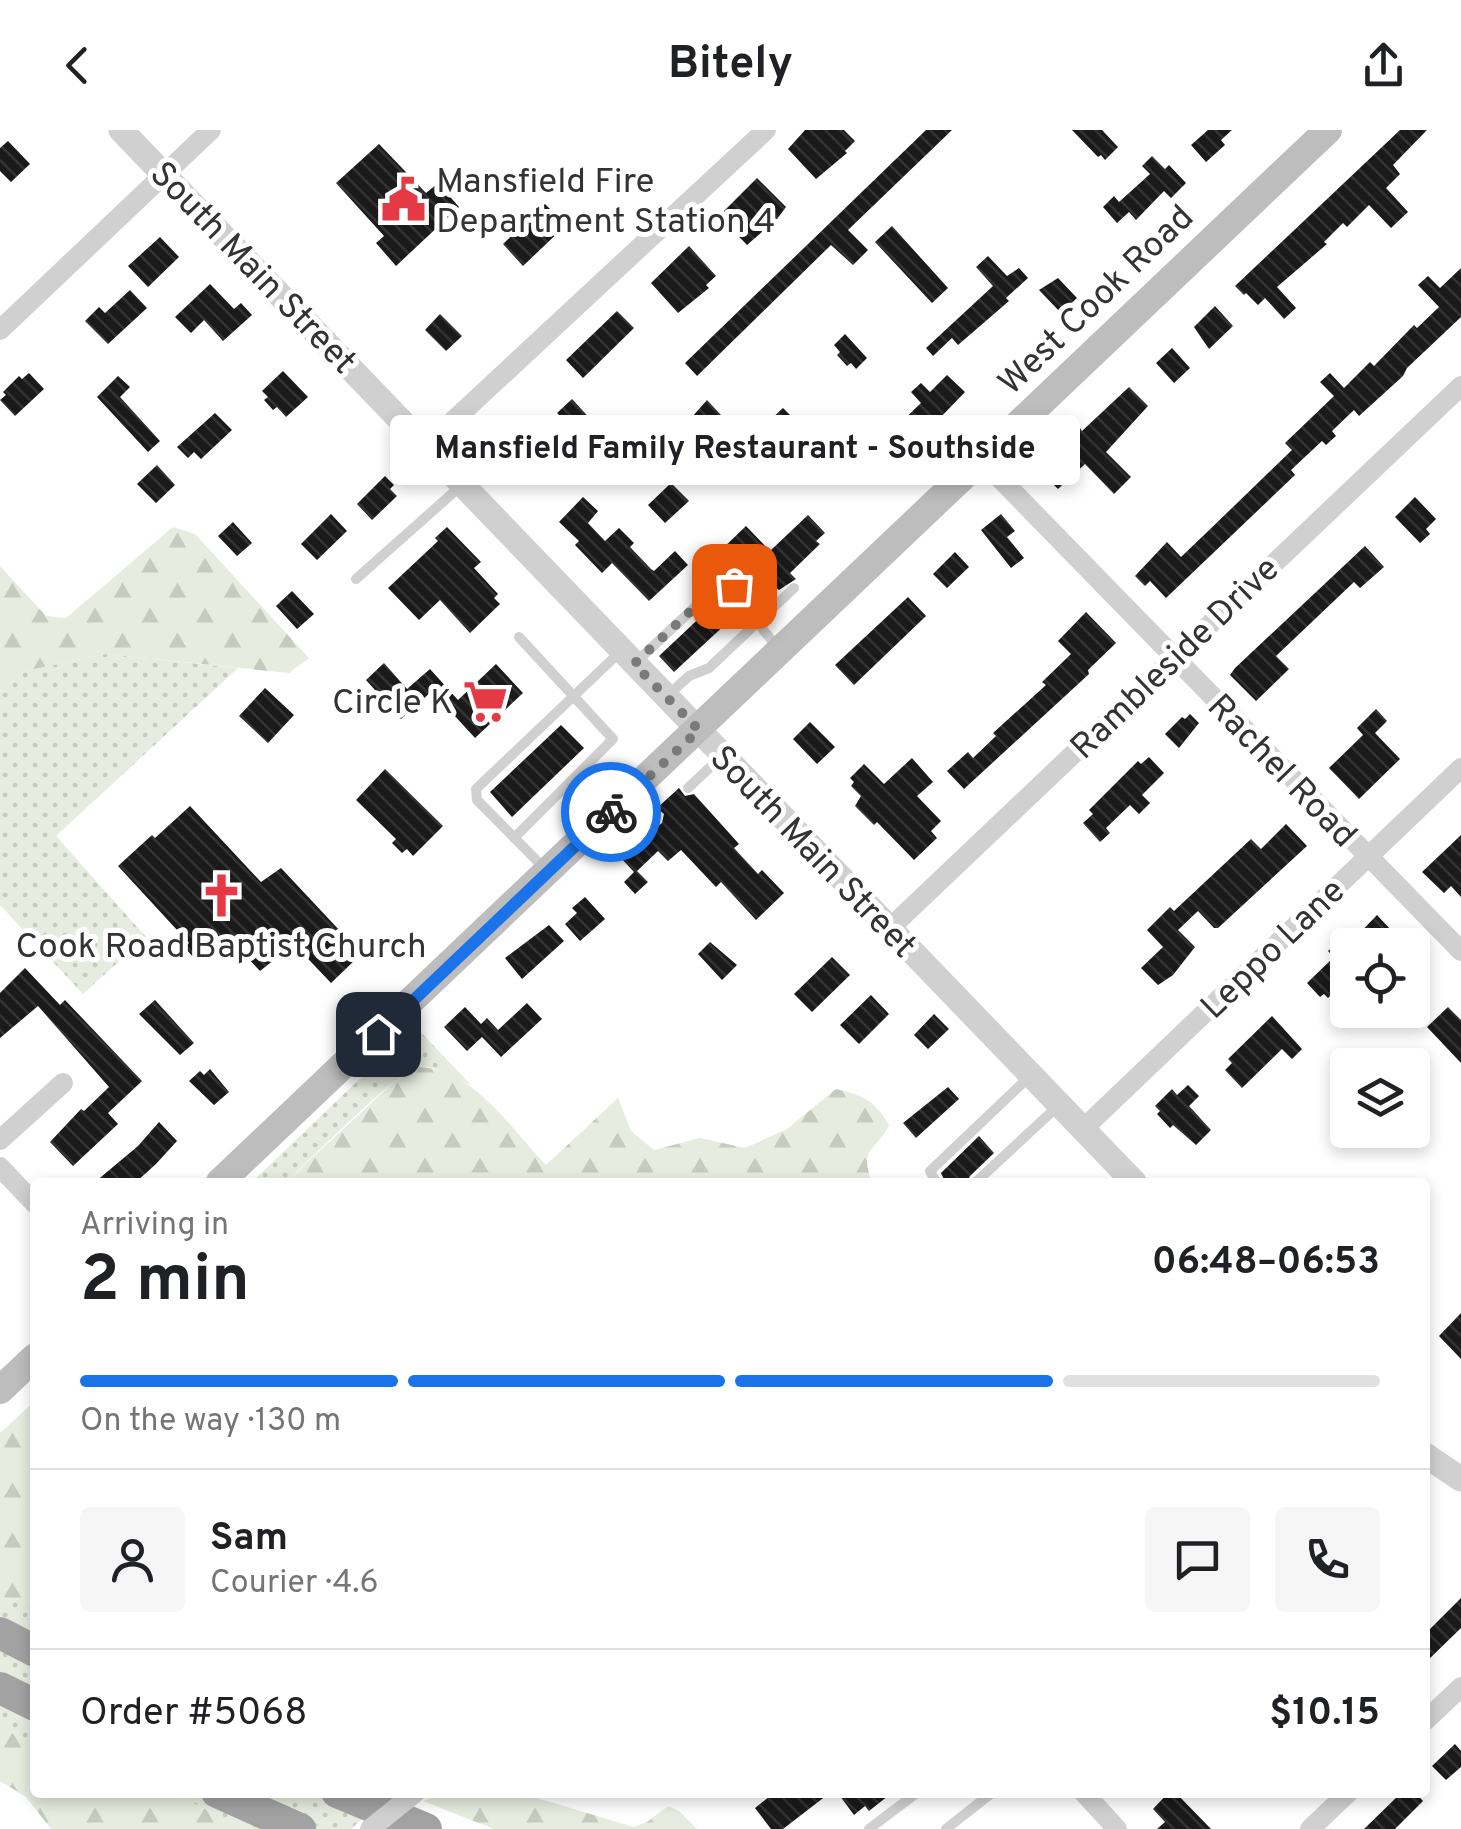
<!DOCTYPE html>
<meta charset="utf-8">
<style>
:root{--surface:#fff;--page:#f6f6f6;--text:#202124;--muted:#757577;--line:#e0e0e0;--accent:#1a73e8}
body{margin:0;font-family:Overpass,sans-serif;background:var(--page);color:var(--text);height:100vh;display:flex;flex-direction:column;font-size:38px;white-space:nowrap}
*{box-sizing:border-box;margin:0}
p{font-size:32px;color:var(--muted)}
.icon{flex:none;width:55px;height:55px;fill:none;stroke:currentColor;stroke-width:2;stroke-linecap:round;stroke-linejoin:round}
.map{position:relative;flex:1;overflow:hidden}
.panel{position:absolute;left:30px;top:1048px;width:1400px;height:620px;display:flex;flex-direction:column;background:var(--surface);border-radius:10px;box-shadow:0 5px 15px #0003}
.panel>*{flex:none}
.controls{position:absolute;left:1330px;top:798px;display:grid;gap:20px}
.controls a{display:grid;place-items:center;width:100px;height:100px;border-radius:10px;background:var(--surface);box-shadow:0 5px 15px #0003;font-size:50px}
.pin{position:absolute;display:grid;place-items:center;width:85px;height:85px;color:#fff;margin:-42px;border-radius:20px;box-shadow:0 5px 15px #0006}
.courier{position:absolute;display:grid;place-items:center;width:100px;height:100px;margin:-50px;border:8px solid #1a73e8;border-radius:50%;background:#fff;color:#222;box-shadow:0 2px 12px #0007}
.bubble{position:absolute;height:70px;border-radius:10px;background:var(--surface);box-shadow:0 5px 15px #0003;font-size:32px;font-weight:700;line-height:70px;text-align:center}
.head em{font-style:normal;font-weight:700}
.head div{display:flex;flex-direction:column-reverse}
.head{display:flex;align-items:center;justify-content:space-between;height:170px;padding:0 50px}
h1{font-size:65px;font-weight:700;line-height:75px}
.bar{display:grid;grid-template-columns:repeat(4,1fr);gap:15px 10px;align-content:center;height:120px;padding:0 50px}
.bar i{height:12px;border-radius:8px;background:var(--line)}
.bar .active{background:var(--accent)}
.bar p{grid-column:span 4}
.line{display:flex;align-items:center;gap:25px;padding:0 50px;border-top:2px solid var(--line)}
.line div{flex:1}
.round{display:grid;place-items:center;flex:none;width:105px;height:105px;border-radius:10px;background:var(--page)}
header{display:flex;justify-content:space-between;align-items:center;height:130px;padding:0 50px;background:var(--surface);font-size:45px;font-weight:700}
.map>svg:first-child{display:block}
</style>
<header><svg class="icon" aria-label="back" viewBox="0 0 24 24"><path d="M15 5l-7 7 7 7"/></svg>Bitely<svg class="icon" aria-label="share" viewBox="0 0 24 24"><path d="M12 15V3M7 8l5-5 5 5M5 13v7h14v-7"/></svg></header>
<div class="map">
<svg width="1461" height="1699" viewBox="0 0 1461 1699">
<defs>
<pattern id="grass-dots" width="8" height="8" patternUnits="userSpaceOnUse" patternTransform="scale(2.5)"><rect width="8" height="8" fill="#e6ecdf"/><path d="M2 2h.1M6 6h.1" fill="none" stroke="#c6cbc0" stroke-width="1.8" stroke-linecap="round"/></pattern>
<pattern id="forest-firs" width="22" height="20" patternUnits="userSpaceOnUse" patternTransform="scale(2.5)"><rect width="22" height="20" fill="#e6ecdf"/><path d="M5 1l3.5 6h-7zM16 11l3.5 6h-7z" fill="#c6cbc0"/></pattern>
<pattern id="building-back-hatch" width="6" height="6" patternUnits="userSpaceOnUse" patternTransform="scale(2.5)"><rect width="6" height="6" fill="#1a1a1a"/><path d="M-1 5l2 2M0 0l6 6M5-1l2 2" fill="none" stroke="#333"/></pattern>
</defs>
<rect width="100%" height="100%" fill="#fff"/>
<path fill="url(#grass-dots)" d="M105 524 238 538 56 706 146 807 83 864 0 775V562L25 541Z
M415 896 471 955C456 949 434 934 418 937 395 943 309 1031 286 1052H252Z
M0 1467 35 1472V1612L0 1599Z
M170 1663H391L351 1699H249Z"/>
<path fill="url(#forest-firs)" d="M173 397 195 404 309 528 289 543 105 524 25 541 0 562V436L46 486 66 488Z
M416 937C473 937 510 998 546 1035L618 968 631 1001 654 1020 700 1008 745 1018 787 999 836 959C863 965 875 971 889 995 877 1021 858 1016 872 1052H286L392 954Z
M35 1271V1472L0 1467V1303Z
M0 1599 35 1612V1662L170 1663 249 1699H51L26 1667 0 1651Z
M443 1663H520L634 1697 647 1692 668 1676 679 1681 697 1699H494L423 1671Z"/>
<path fill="url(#building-back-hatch)" d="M805 0H844L855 11 845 21 847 23 816 49 788 19Z
M926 0H952L848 100 868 120 853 135 831 115 697 246 685 233Z
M1072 0H1102L1118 17 1105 30 1101 25 1098 27Z
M1208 0H1232L1221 10 1225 15 1206 32 1191 15Z
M1400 0H1427L1393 35 1400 44 1386 58 1408 82 1391 98 1369 75 1347 97 1343 93 1324 112 1327 114 1277 157 1296 178 1284 189 1265 168 1258 175 1246 163 1244 165 1235 156Z
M8 11 30 34 11 52 0 41V18Z
M379 14 426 63 438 53 459 77 396 136 376 113 384 106 336 53Z
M1152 26 1165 39 1169 35 1186 53 1171 68 1164 61 1136 90 1129 82 1117 93 1103 77 1114 66 1119 72 1150 44 1142 36Z
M757 48 786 77 777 89 747 115 719 86Z
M545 74 566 95 523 136 503 114Z
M892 96 948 158 932 173 875 112Z
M160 107 179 127 148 157 128 136Z
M689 116 716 146 706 155 709 158 678 183 651 153Z
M988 126 1007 146 1019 138 1028 148 1006 168 1009 171 958 215 952 208 933 226 926 218 993 156 976 137Z
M1461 138V187L1407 238 1403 246 1359 286 1354 280 1332 301 1336 306 1326 315 1322 311 1291 340 1295 345 1166 468 1150 451 1145 456 1135 446 1167 412 1181 427 1203 406 1292 320 1285 313 1334 266 1320 252 1330 243 1344 258 1370 232 1374 236 1414 195 1417 198 1439 177 1418 155 1428 146 1440 158Z
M1058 148 1077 168 1061 183 1039 160Z
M210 154 234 179 241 173 252 185 223 211 204 190 191 203 175 187Z
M130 160 147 178 108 214 85 191 99 177 105 183Z
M1215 176 1233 196 1209 219 1194 197Z
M617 181 634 198 583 248 566 230Z
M440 184 462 206 446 221 425 200Z
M845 204 867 228 856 239 851 233 847 236 837 225 840 222 834 215Z
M1172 218 1190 238 1174 253 1156 233Z
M283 241 308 267 286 287 277 277 273 280 264 270 268 267 262 261Z
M29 243 44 259 15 286 0 270 6 265 3 262 19 246 22 249Z
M947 245 965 262 912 317 894 299 921 273 911 262 921 253 930 262Z
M118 246 130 257 120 267 160 311 148 322 97 267Z
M1129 257 1148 276 1106 322 1131 347 1114 364 1085 334 1058 359 1043 344 1074 312 1070 308 1080 298 1082 301Z
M572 269 595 294 570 315 565 309 556 317 545 306 561 287 557 283Z
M707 270 746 312 731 325 728 326 692 287Z
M783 278 815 310 784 339 770 324 783 312 768 292Z
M215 283 232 300 201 329 194 322 188 328 177 317Z
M157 335 175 355 156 373 137 354Z
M385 346 394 355 390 359 397 366 372 390 357 374Z
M671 353 689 371 665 393 648 375Z
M583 367 598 381 588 393 605 411 619 398 634 413 630 417 651 439 654 441 675 421 688 435 649 471 612 433 602 443 575 415 579 411 559 392Z
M1415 367 1436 389 1426 399 1430 404 1420 413 1395 387Z
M331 384 347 401 317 430 301 414Z
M1001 384 1015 401 1007 407 1024 428 1011 438 981 400Z
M808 385 825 403 816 411 820 414 790 443 796 449 779 460 773 455 761 466 758 463 755 466 743 465 739 471 742 479 674 542 659 526 727 462 733 465 741 460 740 450 743 447 719 422 746 396 770 421Z
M233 392 252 413 237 426 218 406Z
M447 397 481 432 474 438 498 464 494 468 500 474 470 503 440 470 419 490 388 458 438 411 435 408Z
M1365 416 1384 437 1360 458 1354 452 1276 526 1289 539 1256 571 1230 545 1235 538Z
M955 422 969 437 947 458 933 444Z
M292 461 314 484 297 499 276 476Z
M908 467 926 486 854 555 835 535Z
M1086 482 1116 513 1088 540 1089 544 964 659 947 641 968 622 973 628 996 606 993 603 1046 555 1042 552 1071 524 1058 511Z
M384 533 407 559 430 539 458 570 496 534 523 563 475 608 432 561 401 589 366 550Z
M265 558 294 585 268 613 239 586Z
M1376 579 1387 591 1375 603 1400 629 1359 669 1329 638 1363 605 1357 598Z
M1190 584 1199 593 1179 618 1165 604 1182 587 1185 589Z
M810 592 835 617 817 634 793 609Z
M561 595 584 618 512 687 490 662Z
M1149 627 1164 643 1142 665 1150 673 1139 684 1130 675 1106 698 1110 703 1100 712 1083 693 1093 684 1089 680 1138 631 1141 634Z
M912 628 933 652 917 666 941 691 931 701 937 708 914 730 877 692 874 695 855 676 861 666 851 656 854 652 850 648 864 634 884 654Z
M385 639 443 696 413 726 407 719 402 723 392 713 396 709 356 670Z
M679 658 685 666 694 664 739 714 734 718 758 744 762 740 784 763 756 790 721 752 716 757 681 720 668 731 658 721 637 741 648 752 635 764 624 752 634 742 620 727 662 693 664 684 657 678Z
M190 676 261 752 281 738 341 802 335 808 355 830 331 853 294 814 260 841 228 807 204 829 200 825 195 829 184 817 189 813 118 736 152 705 155 708Z
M1286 694 1307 716 1218 798H1214L1198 781 1178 800 1195 817 1173 845 1158 855 1141 838 1163 817 1147 800 1170 777 1174 781 1251 709 1261 719Z
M1461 705V767L1451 756 1444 763 1422 742Z
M585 767 605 789 580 811 565 794 577 783 572 778Z
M1377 785 1405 815H1348V842L1333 855 1337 859 1328 868 1324 864 1320 867 1307 853 1334 827 1328 821 1348 804V815Z
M549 795 564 811 522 849 505 828Z
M710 812 737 835 722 850 698 824Z
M832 827 850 845 812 882 794 864Z
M25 838 60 875 65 870 142 951 108 983 118 994 73 1036 50 1012 81 979 84 981 109 957 38 876 0 908V863Z
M871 865 889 884 859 914 840 895Z
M155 870 194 913 180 925 139 884Z
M527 873 542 889 501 927 482 907 467 921 444 897 465 877 481 894 487 888 498 900Z
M1448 877 1461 890V933L1427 897Z
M934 884 949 899 928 919 914 905Z
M1272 886 1302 919 1292 929 1282 919 1242 958 1225 940 1232 933 1228 929Z
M210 939 229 962 214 975 189 951 200 941 204 945Z
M1188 955 1199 966 1189 976 1211 1000 1196 1015 1173 995 1170 998 1157 984 1160 981 1155 976 1172 959 1177 965Z
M948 957 959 969 916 1008 903 993Z
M159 992 177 1011 156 1034 136 1052H95L138 1016Z
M979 1006 994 1023 970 1046 967 1052H945L941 1043Z
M1461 1183V1229L1439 1206Z
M1461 1468V1498L1425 1533V1504Z
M1455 1614 1461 1621V1637L1446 1650 1432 1636Z
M775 1662H831L783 1699H771L755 1678Z
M837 1662H893L869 1681 865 1676 854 1685Z
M1169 1662H1175L1211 1699H1157L1165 1692 1153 1679Z
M1402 1662H1415L1423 1671 1395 1699H1364Z"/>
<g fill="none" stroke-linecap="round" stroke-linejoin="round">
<path stroke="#d0d0d0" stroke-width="10" d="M356 449 463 354
M748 472 764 501 780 520
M635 533 724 450 733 456
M667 566 689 546 709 538 794 458
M688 658 722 626
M621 672 643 695 647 696 656 687
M514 708 613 609 519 507
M547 741 477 670 476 659 622 520
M936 1052 930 1041 1030 946
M976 1052 1058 976
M869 1699 918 1662
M946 1699 993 1662"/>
<path stroke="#d0d0d0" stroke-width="20" d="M0 200 211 0
M427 315 766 0
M981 329 1461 821
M889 799 1461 256
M1083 999 1461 638
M0 1010 63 953
M0 1037 35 1074
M1425 1591 1461 1557
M1083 1662 1117 1699
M1310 1699 1349 1662"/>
<path stroke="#d0d0d0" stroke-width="25" d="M121 0 1134 1052
M1425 1325 1461 1349"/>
<path stroke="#bdbdbd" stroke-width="28" d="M220 1052 1328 0
M0 1260 35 1227"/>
<path stroke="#a2a2a2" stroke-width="32" d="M0 1503 35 1521
M0 1558 35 1575
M217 1662 300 1699
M337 1662 426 1699"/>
<path stroke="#d0d0d0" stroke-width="20" d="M370 1699 416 1662"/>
</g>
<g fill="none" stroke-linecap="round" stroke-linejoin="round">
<path stroke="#7a7a7a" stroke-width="10" stroke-dasharray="0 18" d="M611 682 699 600 634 534 724 450 734 456"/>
<path stroke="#1a73e8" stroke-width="12" d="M378 904 611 682"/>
</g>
<defs>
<symbol id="civic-bare" viewBox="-9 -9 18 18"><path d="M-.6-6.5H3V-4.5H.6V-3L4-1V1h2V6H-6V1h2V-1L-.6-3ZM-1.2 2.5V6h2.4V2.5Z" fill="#e63946" stroke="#fff" stroke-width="2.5" paint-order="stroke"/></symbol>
<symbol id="supermarket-bare" viewBox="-9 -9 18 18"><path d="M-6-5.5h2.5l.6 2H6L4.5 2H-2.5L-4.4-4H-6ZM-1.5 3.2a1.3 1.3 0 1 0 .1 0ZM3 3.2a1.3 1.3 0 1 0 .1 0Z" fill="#e63946" stroke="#fff" stroke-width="2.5" paint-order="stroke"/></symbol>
<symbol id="church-bare" viewBox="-9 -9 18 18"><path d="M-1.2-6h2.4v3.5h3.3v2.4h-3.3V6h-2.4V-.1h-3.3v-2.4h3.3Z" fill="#e63946" stroke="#fff" stroke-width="2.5" paint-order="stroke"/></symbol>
</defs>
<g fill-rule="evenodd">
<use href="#civic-bare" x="372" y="38" width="63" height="63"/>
<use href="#supermarket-bare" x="454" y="540" width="63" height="63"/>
<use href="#church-bare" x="190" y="734" width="63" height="63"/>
</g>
<g text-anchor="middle" stroke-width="10" stroke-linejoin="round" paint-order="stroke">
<g font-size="35" fill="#333" stroke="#fff" text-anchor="start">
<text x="436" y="62">Mansfield Fire<tspan x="436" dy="40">Department Station 4</tspan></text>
<text x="453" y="583" text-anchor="end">Circle K</text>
<text x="221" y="827" text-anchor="middle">Cook Road Baptist Church</text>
</g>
<g font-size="35" fill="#333" stroke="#fff">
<text transform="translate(254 137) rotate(46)" y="12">South Main Street</text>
<text transform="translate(1095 169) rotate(-44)" y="12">West Cook Road</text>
<text transform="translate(1174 527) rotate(-44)" y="12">Rambleside Drive</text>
<text transform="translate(1283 640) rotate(46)" y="12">Rachel Road</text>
<text transform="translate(814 721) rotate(46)" y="12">South Main Street</text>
<text transform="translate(1272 818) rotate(-44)" y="12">Leppo Lane</text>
</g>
</g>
</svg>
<div class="controls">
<a><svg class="icon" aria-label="locate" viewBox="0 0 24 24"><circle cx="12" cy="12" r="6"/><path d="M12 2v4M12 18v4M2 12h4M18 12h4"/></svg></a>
<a><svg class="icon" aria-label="layers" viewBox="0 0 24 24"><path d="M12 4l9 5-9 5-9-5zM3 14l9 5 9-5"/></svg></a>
</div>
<div class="pin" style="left:734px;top:456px;background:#ea580c"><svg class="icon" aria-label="bag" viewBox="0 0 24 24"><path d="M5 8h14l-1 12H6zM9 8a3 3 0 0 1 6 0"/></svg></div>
<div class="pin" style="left:378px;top:904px;background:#1f2937"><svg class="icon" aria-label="home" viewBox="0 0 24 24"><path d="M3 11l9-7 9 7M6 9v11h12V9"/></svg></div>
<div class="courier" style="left:611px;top:682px"><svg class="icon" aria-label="bike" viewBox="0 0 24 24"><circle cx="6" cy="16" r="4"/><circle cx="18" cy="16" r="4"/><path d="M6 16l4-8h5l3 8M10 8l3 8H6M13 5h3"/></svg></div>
<div class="bubble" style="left:390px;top:285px;width:690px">Mansfield Family Restaurant - Southside</div>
<section class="panel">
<div class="head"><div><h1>2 min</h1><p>Arriving in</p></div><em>06:48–06:53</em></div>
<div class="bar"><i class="active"></i><i class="active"></i><i class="active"></i><i></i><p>On the way · 130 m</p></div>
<div class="line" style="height:180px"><a class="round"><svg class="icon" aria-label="person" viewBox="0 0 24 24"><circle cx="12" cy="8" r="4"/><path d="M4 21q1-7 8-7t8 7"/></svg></a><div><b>Sam</b><p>Courier · 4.6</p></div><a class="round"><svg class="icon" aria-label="chat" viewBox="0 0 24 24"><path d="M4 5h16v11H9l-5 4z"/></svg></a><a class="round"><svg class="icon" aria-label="phone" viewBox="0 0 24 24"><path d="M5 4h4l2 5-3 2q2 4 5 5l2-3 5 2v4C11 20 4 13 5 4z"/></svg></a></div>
<div class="line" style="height:130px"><div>Order #5068</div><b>$10.15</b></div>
</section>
</div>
